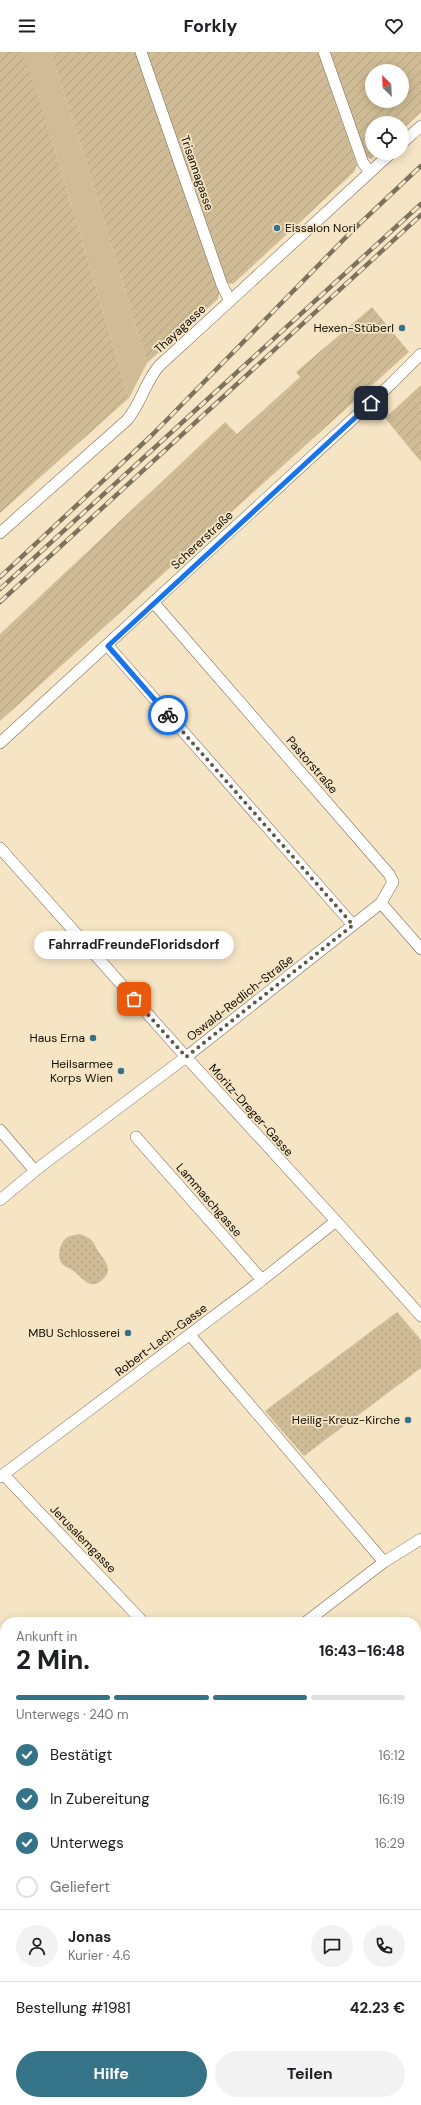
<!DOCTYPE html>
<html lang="de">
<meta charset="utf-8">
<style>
:root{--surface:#fff;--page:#f2f2f2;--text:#202124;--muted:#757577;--line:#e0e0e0;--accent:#357389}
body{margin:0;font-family:"DM Sans",sans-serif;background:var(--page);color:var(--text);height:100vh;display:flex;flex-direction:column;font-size:15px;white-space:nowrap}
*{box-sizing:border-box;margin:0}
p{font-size:13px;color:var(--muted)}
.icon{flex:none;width:22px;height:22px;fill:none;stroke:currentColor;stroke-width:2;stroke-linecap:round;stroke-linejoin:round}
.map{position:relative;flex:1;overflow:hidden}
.panel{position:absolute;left:0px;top:1565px;width:421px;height:488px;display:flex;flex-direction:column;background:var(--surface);border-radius:16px 16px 0 0;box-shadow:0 2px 10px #0003}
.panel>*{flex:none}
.needle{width:26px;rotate:336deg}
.fabs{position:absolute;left:365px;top:12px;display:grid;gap:8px}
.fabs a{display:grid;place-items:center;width:44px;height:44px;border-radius:50%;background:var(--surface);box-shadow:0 2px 10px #0003;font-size:20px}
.pin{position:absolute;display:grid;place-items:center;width:34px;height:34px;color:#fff;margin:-17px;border-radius:8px;box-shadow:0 2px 6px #0006}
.courier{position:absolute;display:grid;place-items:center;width:40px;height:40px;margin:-20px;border:3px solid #1a73e8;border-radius:50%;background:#fff;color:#222;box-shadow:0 1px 5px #0007}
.bubble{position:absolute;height:28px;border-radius:14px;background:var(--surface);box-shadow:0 2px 10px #0003;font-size:13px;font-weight:700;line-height:28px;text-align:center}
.overview em{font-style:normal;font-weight:700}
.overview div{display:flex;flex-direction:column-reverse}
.overview{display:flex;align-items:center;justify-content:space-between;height:68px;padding:0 16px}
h1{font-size:26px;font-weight:700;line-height:30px}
.bar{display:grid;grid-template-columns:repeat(4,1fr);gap:6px 4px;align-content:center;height:48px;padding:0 16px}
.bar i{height:5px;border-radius:3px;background:var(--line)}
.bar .active{background:var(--accent)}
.bar p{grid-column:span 4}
.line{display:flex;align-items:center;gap:10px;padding:0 16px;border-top:1px solid var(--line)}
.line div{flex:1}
.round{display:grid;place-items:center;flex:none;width:42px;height:42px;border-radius:21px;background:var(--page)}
ol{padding:0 16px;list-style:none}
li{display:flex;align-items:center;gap:12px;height:44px}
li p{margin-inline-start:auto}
li .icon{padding:4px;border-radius:50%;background:var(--accent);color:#fff;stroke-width:4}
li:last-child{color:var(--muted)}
li i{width:22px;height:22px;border:2px solid var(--line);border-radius:50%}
.primary-button{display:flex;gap:8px;margin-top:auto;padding:8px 16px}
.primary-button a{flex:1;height:46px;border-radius:24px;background:var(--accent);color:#fff;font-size:16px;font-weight:700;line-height:46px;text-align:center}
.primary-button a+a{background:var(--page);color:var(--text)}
header{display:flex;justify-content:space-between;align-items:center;height:52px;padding:0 16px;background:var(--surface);font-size:18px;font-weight:700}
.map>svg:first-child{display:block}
</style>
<header><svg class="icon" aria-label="menu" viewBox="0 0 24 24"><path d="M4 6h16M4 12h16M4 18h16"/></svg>Forkly<svg class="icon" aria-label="heart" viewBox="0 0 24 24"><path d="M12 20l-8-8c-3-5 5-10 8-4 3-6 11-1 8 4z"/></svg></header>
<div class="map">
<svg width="421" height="2053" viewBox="0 0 421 2053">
<defs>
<pattern id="park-dots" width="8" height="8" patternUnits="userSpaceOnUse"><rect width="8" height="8" fill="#cfbc96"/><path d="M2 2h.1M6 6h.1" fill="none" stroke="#b1a080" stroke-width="1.8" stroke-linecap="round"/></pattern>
<pattern id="garden-furrows" width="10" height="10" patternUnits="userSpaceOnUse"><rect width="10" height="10" fill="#cfbc96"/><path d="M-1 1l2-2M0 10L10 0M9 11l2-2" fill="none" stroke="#b1a080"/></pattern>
</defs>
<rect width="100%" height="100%" fill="#f6e5c5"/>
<path fill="#cfbc96" d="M22 0H50L78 83 147 311 129 346 53 91Z"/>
<path fill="url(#park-dots)" d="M80 1182C94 1187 92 1189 99 1200 106 1211 114 1218 101 1229 90 1238 82 1226 75 1220 71 1216 66 1216 62 1212 56 1204 60 1189 68 1185 71 1183 77 1183 80 1182Z
M397 1260 421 1288V1316L304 1404 265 1359Z
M5 1578V1657L0 1660V1582Z
M5 1813V2024L0 2027V1817Z"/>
<path fill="url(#garden-furrows)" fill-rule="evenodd" d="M0 0H23L53 91 129 346 0 461Z
M50 0H137L220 238 218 247 147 311 78 83Z
M147 0H318L357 113 354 120 233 232 227 231Z
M328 0H421V60L402 78V71H372V101H377L371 107 364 104ZM372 19H402V49H372Z
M372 255 409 300 0 669V582L225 370 237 382 300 325 296 320Z
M421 333V410L385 366Z
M43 2048H69L73 2053H35Z"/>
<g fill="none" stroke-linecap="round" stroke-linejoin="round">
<defs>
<path id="street" d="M141 0 222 233 230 249
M324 0 363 111 370 120
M402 91 421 74
M0 481 127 368C141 352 145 330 159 314L391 101
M108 594 353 873
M0 691 391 332 421 302
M0 796 186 1005 336 1169 421 1264
M381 851 421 897
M0 1078 35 1119
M136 1085 262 1228
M0 1148 41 1114 186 1005 381 851 393 830 389 822 154 551
M190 1283 384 1510
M4 1423 143 1570
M0 1425 262 1228 336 1169
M306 1570 384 1510 421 1487
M416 1769 421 1766
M0 1798 5 1794
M416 1949 421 1946
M416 1978 421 1995
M168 2048 171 2053
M0 2052 6 2048"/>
</defs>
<use href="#street" stroke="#78694d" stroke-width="12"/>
<use href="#street" stroke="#fff" stroke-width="11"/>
<defs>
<path id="rail" d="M0 525 152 383 354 177 421 114
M0 537 421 152
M0 550 421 163"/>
</defs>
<use href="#rail" stroke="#7d725e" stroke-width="4.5"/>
<use href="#rail" stroke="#f6e5c5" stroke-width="3" stroke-dasharray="9" stroke-linecap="butt"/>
</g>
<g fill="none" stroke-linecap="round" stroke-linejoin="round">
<path stroke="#605746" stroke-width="4" stroke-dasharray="0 7.2" d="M134 947 186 1005 353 873 168 663"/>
<path stroke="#1a73e8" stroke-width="5" d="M168 663 108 594 371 351"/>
</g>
<g fill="#357389" stroke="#f6e5c5" stroke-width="1.5">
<circle cx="277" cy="176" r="4"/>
<circle cx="402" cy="276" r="4"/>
<circle cx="93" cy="986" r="4"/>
<circle cx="121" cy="1019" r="4"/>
<circle cx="128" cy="1281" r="4"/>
<circle cx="408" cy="1368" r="4"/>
</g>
<g text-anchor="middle" stroke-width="3.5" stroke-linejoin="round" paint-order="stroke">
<g font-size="12" fill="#100b02" stroke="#f6e5c5">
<text transform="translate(197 121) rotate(71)" y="4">Trisannagasse</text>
<text transform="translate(180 277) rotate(-43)" y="4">Thayagasse</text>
<text transform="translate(202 488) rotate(-43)" y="4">Schererstraße</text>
<text transform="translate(312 713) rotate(49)" y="4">Pastorstraße</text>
<text transform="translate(240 946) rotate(-38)" y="4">Oswald-Redlich-Straße</text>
<text transform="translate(251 1058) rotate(48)" y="4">Moritz-Dreger-Gasse</text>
<text transform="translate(209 1148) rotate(49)" y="4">Lammaschgasse</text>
<text transform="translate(161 1288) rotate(-37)" y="4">Robert-Lach-Gasse</text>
<text transform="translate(83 1487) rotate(46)" y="4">Jerusalemgasse</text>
</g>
<g font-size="12" fill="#100b02" stroke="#f6e5c5" text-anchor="end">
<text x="285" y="180" text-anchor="start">Eissalon Nori</text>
<text x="394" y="280">Hexen-Stüberl</text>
<text x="85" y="990">Haus Erna</text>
<text x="113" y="1016">Heilsarmee<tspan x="113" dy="14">Korps Wien</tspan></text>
<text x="120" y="1285">MBU Schlosserei</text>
<text x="400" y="1372">Heilig-Kreuz-Kirche</text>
</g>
</g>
</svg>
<div class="fabs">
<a><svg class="needle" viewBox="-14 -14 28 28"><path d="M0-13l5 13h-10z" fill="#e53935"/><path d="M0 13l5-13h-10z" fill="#757577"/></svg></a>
<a><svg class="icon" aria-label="locate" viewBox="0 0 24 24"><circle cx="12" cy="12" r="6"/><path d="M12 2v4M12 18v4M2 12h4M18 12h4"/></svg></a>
</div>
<div class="pin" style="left:134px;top:947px;background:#ea580c"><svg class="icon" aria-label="bag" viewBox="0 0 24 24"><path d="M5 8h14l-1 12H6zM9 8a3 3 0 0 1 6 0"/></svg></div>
<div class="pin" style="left:371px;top:351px;background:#1f2937"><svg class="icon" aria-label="home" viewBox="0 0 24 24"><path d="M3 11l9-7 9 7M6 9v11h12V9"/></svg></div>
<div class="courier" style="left:168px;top:663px"><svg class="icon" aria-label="bike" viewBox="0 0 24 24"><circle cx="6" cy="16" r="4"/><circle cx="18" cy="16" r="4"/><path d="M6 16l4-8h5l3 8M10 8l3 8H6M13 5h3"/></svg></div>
<div class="bubble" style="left:34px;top:879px;width:200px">FahrradFreundeFloridsdorf</div>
<section class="panel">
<div class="overview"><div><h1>2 Min.</h1><p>Ankunft in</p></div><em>16:43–16:48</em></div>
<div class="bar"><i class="active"></i><i class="active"></i><i class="active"></i><i></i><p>Unterwegs · 240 m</p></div>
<ol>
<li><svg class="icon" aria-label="check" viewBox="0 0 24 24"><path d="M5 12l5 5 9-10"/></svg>Bestätigt<p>16:12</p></li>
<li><svg class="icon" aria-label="check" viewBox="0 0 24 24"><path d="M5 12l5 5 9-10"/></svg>In Zubereitung<p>16:19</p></li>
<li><svg class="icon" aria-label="check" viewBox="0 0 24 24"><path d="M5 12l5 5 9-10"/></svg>Unterwegs<p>16:29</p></li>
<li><i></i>Geliefert</li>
</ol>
<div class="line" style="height:72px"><a class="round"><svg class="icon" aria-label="person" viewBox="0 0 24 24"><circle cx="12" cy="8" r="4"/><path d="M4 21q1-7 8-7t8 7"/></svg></a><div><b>Jonas</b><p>Kurier · 4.6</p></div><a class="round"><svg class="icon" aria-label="chat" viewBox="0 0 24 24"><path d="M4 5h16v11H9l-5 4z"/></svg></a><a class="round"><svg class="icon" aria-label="phone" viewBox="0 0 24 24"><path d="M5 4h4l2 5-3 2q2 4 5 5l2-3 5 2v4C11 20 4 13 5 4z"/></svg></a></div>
<div class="line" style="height:52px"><div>Bestellung #1981</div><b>42.23 €</b></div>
<div class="primary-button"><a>Hilfe</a><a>Teilen</a></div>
</section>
</div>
